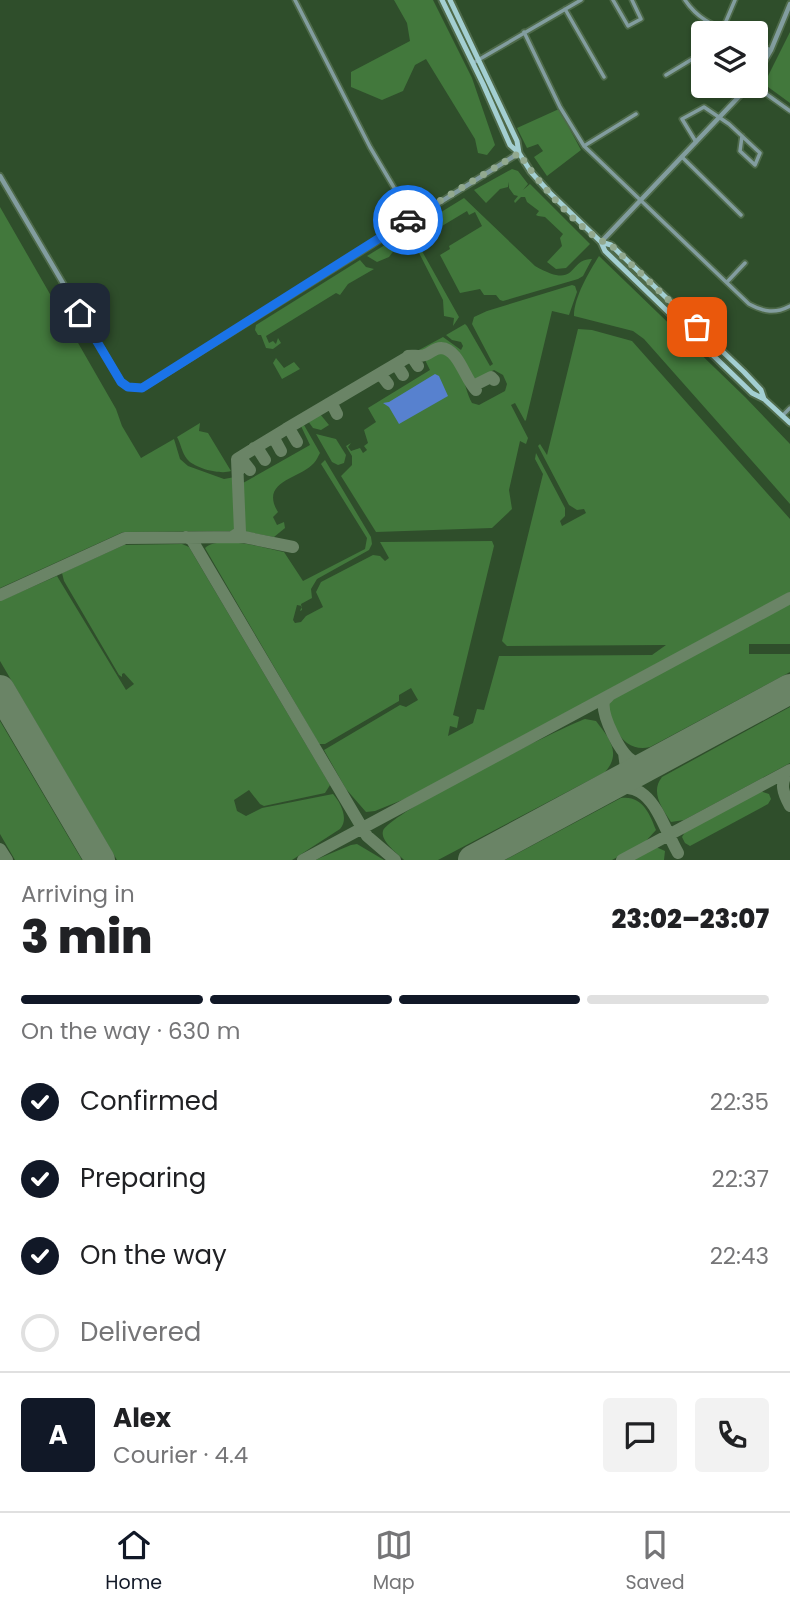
<!DOCTYPE html>
<meta charset="utf-8">
<style>
:root{--surface:#fff;--page:#f2f2f2;--text:#202124;--muted:#757577;--line:#e0e0e0;--accent:#111827}
body{margin:0;font-family:Poppins,sans-serif;background:var(--page);color:var(--text);height:100vh;display:flex;flex-direction:column;font-size:26px;white-space:nowrap}
*{box-sizing:border-box;margin:0}
p{font-size:23px;color:var(--muted)}
.icon{flex:none;width:38px;height:38px;fill:none;stroke:currentColor;stroke-width:2;stroke-linecap:round;stroke-linejoin:round}
.map{position:relative;height:860px;overflow:hidden}
.sheet{display:flex;flex-direction:column;background:var(--surface);flex:1}
.sheet>*{flex:none}
.controls{position:absolute;left:691px;top:21px;display:grid;gap:14px}
.controls a{display:grid;place-items:center;width:77px;height:77px;border-radius:7px;background:var(--surface);box-shadow:0 2px 5px #0004;font-size:35px}
.pin{position:absolute;display:grid;place-items:center;width:60px;height:60px;color:#fff;margin:-30px;border-radius:14px;box-shadow:0 4px 10px #0006}
.courier{position:absolute;display:grid;place-items:center;width:70px;height:70px;margin:-35px;border:5px solid #1a73e8;border-radius:50%;background:#fff;color:#222;box-shadow:0 2px 9px #0007}
.summary em{font-style:normal;font-weight:800}
.summary div{display:flex;flex-direction:column-reverse}
.summary{display:flex;align-items:center;justify-content:space-between;height:119px;padding:0 21px}
h1{font-size:46px;font-weight:800;line-height:52px}
.bar{display:grid;grid-template-columns:repeat(4,1fr);gap:10px 7px;align-content:center;height:84px;padding:0 21px}
.bar i{height:9px;border-radius:5px;background:var(--line)}
.bar .active{background:var(--accent)}
.bar p{grid-column:span 4}
.line{display:flex;align-items:center;gap:18px;padding:0 21px;border-top:2px solid var(--line)}
.line div{flex:1}
.round{display:grid;place-items:center;flex:none;width:74px;height:74px;border-radius:7px;background:var(--page)}
ol{padding:0 21px;list-style:none}
li{display:flex;align-items:center;gap:21px;height:77px}
li p{margin-inline-start:auto}
li .icon{padding:7px;border-radius:50%;background:var(--accent);color:#fff;stroke-width:4}
li:last-child{color:var(--muted)}
li i{width:38px;height:38px;border:4px solid var(--line);border-radius:50%}
.tabs{display:flex;justify-content:space-around;align-items:center;height:98px;border-top:2px solid var(--line);background:var(--surface);font-size:19px;color:var(--muted)}
.tabs a{display:grid;justify-items:center;gap:4px}
.tabs .active{color:var(--accent)}
.map>svg:first-child{display:block}
</style>
<div class="map">
<svg width="790" height="860" viewBox="0 0 790 860">
<rect width="100%" height="100%" fill="#2f4e2b"/>
<path fill="#42783c" d="M394 0H433L472 78 495 145 487 155 478 153 475 139 426 59 415 65 403 91 382 100 351 87V72L410 41 407 23Z
M790 32V103L764 84Z
M559 109 581 150 547 176 534 157 543 151 538 144 527 148 517 128Z
M512 169 518 171 528 184 523 190 530 184 590 244 566 268 556 269 547 262 562 246 560 238 563 234 545 217 538 216 536 215 539 211 527 202 525 197H521L515 203 514 201 518 196 514 195 509 188V182L508 187 500 189 486 203 474 190Z
M464 198 535 266C579 291 567 259 592 259L583 276 578 279 503 301 500 300 496 295H484L480 289 460 293 440 255 450 249 449 246 482 226 475 212 469 215 467 211 427 235V239L420 225Z
M0 207 116 409 122 426 141 458 174 439 180 459 188 466 224 479 235 477 237 482 235 529 231 531 123 532 0 588Z
M393 240 395 249 389 257 377 262 367 256Z
M418 244 459 317 453 326 454 318 444 316 443 300 415 245Z
M599 256 745 397 790 444V504L644 339 633 331 574 316C574 297 589 272 599 256Z
M360 260 366 267 374 269 348 284 340 295 336 293 266 336 269 343 273 341 276 344 278 338 281 343 273 349 266 348 261 335H258L255 330 256 325Z
M572 285 575 286 577 292 569 315 552 311 526 420 525 421 515 403 511 405 528 438 526 444 520 441 509 490 512 509 492 528 376 532 341 476 352 465V456L346 446 351 443 348 447 351 451 360 448 363 453 367 450 364 446 368 443 364 430 376 422 368 408 430 370 424 358C462 337 460 381 472 403L479 405 505 391 507 384 503 375 494 370 472 381C458 356 453 335 421 354L419 350 443 337 461 350 463 346 461 342 452 340 446 335 465 324 467 326 490 366 493 364 472 324 474 317 487 311Z
M578 329 592 330 632 341 790 519V592L407 798 375 811 366 812 346 789 324 750 400 705 406 707 418 700 411 688 399 695V701L325 744H319L205 548C219 535 266 548 284 552L303 581 365 549 367 538 321 464 325 460 371 537 372 544 369 550 317 579 311 589 312 598 301 604 302 610 300 611 302 606 297 605 293 620 295 623 301 622 306 616 323 607 316 592 321 582 373 555 380 556 385 561 389 558 380 542 492 541 494 546 453 715 459 717 457 728 450 726 448 736 473 723 477 709 484 710 499 656 652 655 666 645 507 646 502 641 543 474 535 459 536 453 565 508V516L560 521 562 526 586 513 584 509 577 510 569 505 538 446 540 444 547 455Z
M276 358 284 368 294 362 300 369 282 379 273 363Z
M320 414 329 425 321 430 313 428 308 421Z
M200 423 199 431 208 433 231 471C220 475 194 468 187 459 182 453 181 444 177 437Z
M300 424 304 425 320 453C318 456 317 460 314 463 300 479 259 481 278 512L273 517 277 525 284 522 285 528 274 537 243 531V483L310 445Z
M316 434 336 439 346 455 344 463 338 465 332 462Z
M182 544 189 547 196 559 330 785 325 793 264 806 260 804 249 790 234 800 237 811 246 816 262 808 333 794C341 803 349 819 340 829L292 860H117L0 661V601L57 576 126 690 134 684 124 673 122 674V677L119 675 64 581 62 573 124 545Z
M790 603V644H749V654H790V672L650 747C642 749 634 748 627 743 617 736 605 712 609 701Z
M790 707V763L684 820 671 822C662 808 650 792 662 777Z
M585 719 596 721C609 738 622 753 605 772L438 860H404C398 854 380 841 383 831 389 813 558 729 585 719Z
M0 721 82 860H15L0 834Z
M760 791 769 794 771 799 768 804 690 846 685 843 682 837 685 832Z
M621 798C642 795 650 814 656 830L645 842 612 860H505Z
M357 844 384 860H315L351 845Z
M656 847 665 851 664 860H633Z"/>
<path fill="#5781cf" d="M435 374 439 376 448 396 399 424 389 407 383 403 389 402Z"/>
<g fill="none" stroke-linecap="round" stroke-linejoin="round">
<path stroke="#6a8466" stroke-width="12" d="M408 356C413 355 420 357 425 355 431 353 434 348 441 348 459 349 465 380 476 390
M393 366 398 367 403 375
M378 375 382 376 388 384
M473 386 491 377 494 380
M328 404 333 406 337 414
M286 429 408 357H412L418 366
M270 439 275 440 281 451
M254 448 258 449 265 460
M238 472 243 461 250 470
M186 537 192 540 196 547 367 836 395 860
M232 537 240 532 237 459 286 429 290 430 297 442
M0 595 125 538 244 537 293 547
M609 696 604 701C601 715 620 754 633 761 641 765 648 764 656 761
M789 771C779 783 783 793 790 806
M617 783 626 768 624 753
M601 792C651 773 658 817 678 853
M0 849 7 860
M303 860 790 598
M622 860 790 770"/>
<path stroke="#6a8466" stroke-width="30" d="M0 690 100 860
M473 860 790 689"/>
<defs>
<path id="minor" d="M295 0 370 147 412 218
M613 0 628 26 641 19 632 0
M685 0C697 18 712 25 732 33
M565 9 604 77
M524 32 560 107 584 146 749 304C764 312 775 314 790 306
M721 33 735 0
M756 44 771 50
M473 63 581 0
M666 75 704 52
M755 86 790 111
M696 142 682 119 704 107 729 124 760 153 755 165 740 151 742 136
M584 146 636 114
M682 157 741 215
M727 282 745 263
M782 416 790 408"/>
<path id="tertiary" d="M756 76 771 50 790 4
M0 176 121 382 128 387 142 388 519 153
M601 242 749 86"/>
<path id="secondary" d="M442 0 483 84 510 145 519 153 531 172 550 193 601 242 605 251 752 393 764 399 790 423
M450 0 517 141 519 153
M601 242 611 245 744 372 761 390 764 399"/>
</defs>
<use href="#minor" stroke="#4e6a4a" stroke-width="7"/>
<use href="#tertiary" stroke="#4e6a4a" stroke-width="8"/>
<use href="#secondary" stroke="#4e6a4a" stroke-width="9"/>
<use href="#minor" stroke="#829d9f" stroke-width="3.5"/>
<use href="#tertiary" stroke="#829d9f" stroke-width="4.5"/>
<use href="#secondary" stroke="#a3cfd2" stroke-width="5"/>
</g>
<g fill="none" stroke-linecap="round" stroke-linejoin="round">
<path stroke="#92a98f" stroke-width="7" stroke-dasharray="0 12.6" d="M408 220 519 153C534 178 584 237 611 245L697 327"/>
<path stroke="#1a73e8" stroke-width="9" d="M80 313 121 382 128 387 142 388 408 220"/>
</g>
</svg>
<div class="controls">
<a><svg class="icon" aria-label="layers" viewBox="0 0 24 24"><path d="M12 4l9 5-9 5-9-5zM3 14l9 5 9-5"/></svg></a>
</div>
<div class="pin" style="left:697px;top:327px;background:#ea580c"><svg class="icon" aria-label="bag" viewBox="0 0 24 24"><path d="M5 8h14l-1 12H6zM9 8a3 3 0 0 1 6 0"/></svg></div>
<div class="pin" style="left:80px;top:313px;background:#1f2937"><svg class="icon" aria-label="home" viewBox="0 0 24 24"><path d="M3 11l9-7 9 7M6 9v11h12V9"/></svg></div>
<div class="courier" style="left:408px;top:220px"><svg class="icon" aria-label="car" viewBox="0 0 24 24"><path d="M5 17H2v-5l4-1 3-4h7l3 4 3 1v5h-3M9 17h6M6 11h13"/><circle cx="7" cy="17" r="2"/><circle cx="17" cy="17" r="2"/></svg></div>
</div>
<section class="sheet">
<div class="summary"><div><h1>3 min</h1><p>Arriving in</p></div><em>23:02–23:07</em></div>
<div class="bar"><i class="active"></i><i class="active"></i><i class="active"></i><i></i><p>On the way · 630 m</p></div>
<ol>
<li><svg class="icon" aria-label="check" viewBox="0 0 24 24"><path d="M5 12l5 5 9-10"/></svg>Confirmed<p>22:35</p></li>
<li><svg class="icon" aria-label="check" viewBox="0 0 24 24"><path d="M5 12l5 5 9-10"/></svg>Preparing<p>22:37</p></li>
<li><svg class="icon" aria-label="check" viewBox="0 0 24 24"><path d="M5 12l5 5 9-10"/></svg>On the way<p>22:43</p></li>
<li><i></i>Delivered</li>
</ol>
<div class="line" style="height:126px"><b class="round" style="background:var(--accent);color:#fff">A</b><div><b>Alex</b><p>Courier · 4.4</p></div><a class="round"><svg class="icon" aria-label="chat" viewBox="0 0 24 24"><path d="M4 5h16v11H9l-5 4z"/></svg></a><a class="round"><svg class="icon" aria-label="phone" viewBox="0 0 24 24"><path d="M5 4h4l2 5-3 2q2 4 5 5l2-3 5 2v4C11 20 4 13 5 4z"/></svg></a></div>
</section>
<nav class="tabs">
<a class="active"><svg class="icon" aria-label="home" viewBox="0 0 24 24"><path d="M3 11l9-7 9 7M6 9v11h12V9"/></svg>Home</a>
<a><svg class="icon" aria-label="map" viewBox="0 0 24 24"><path d="M3 6l6-2 6 2 6-2v14l-6 2-6-2-6 2zM9 4v14M15 6v14"/></svg>Map</a>
<a><svg class="icon" aria-label="saved" viewBox="0 0 24 24"><path d="M7 4h10v16l-5-4-5 4z"/></svg>Saved</a>
</nav>
